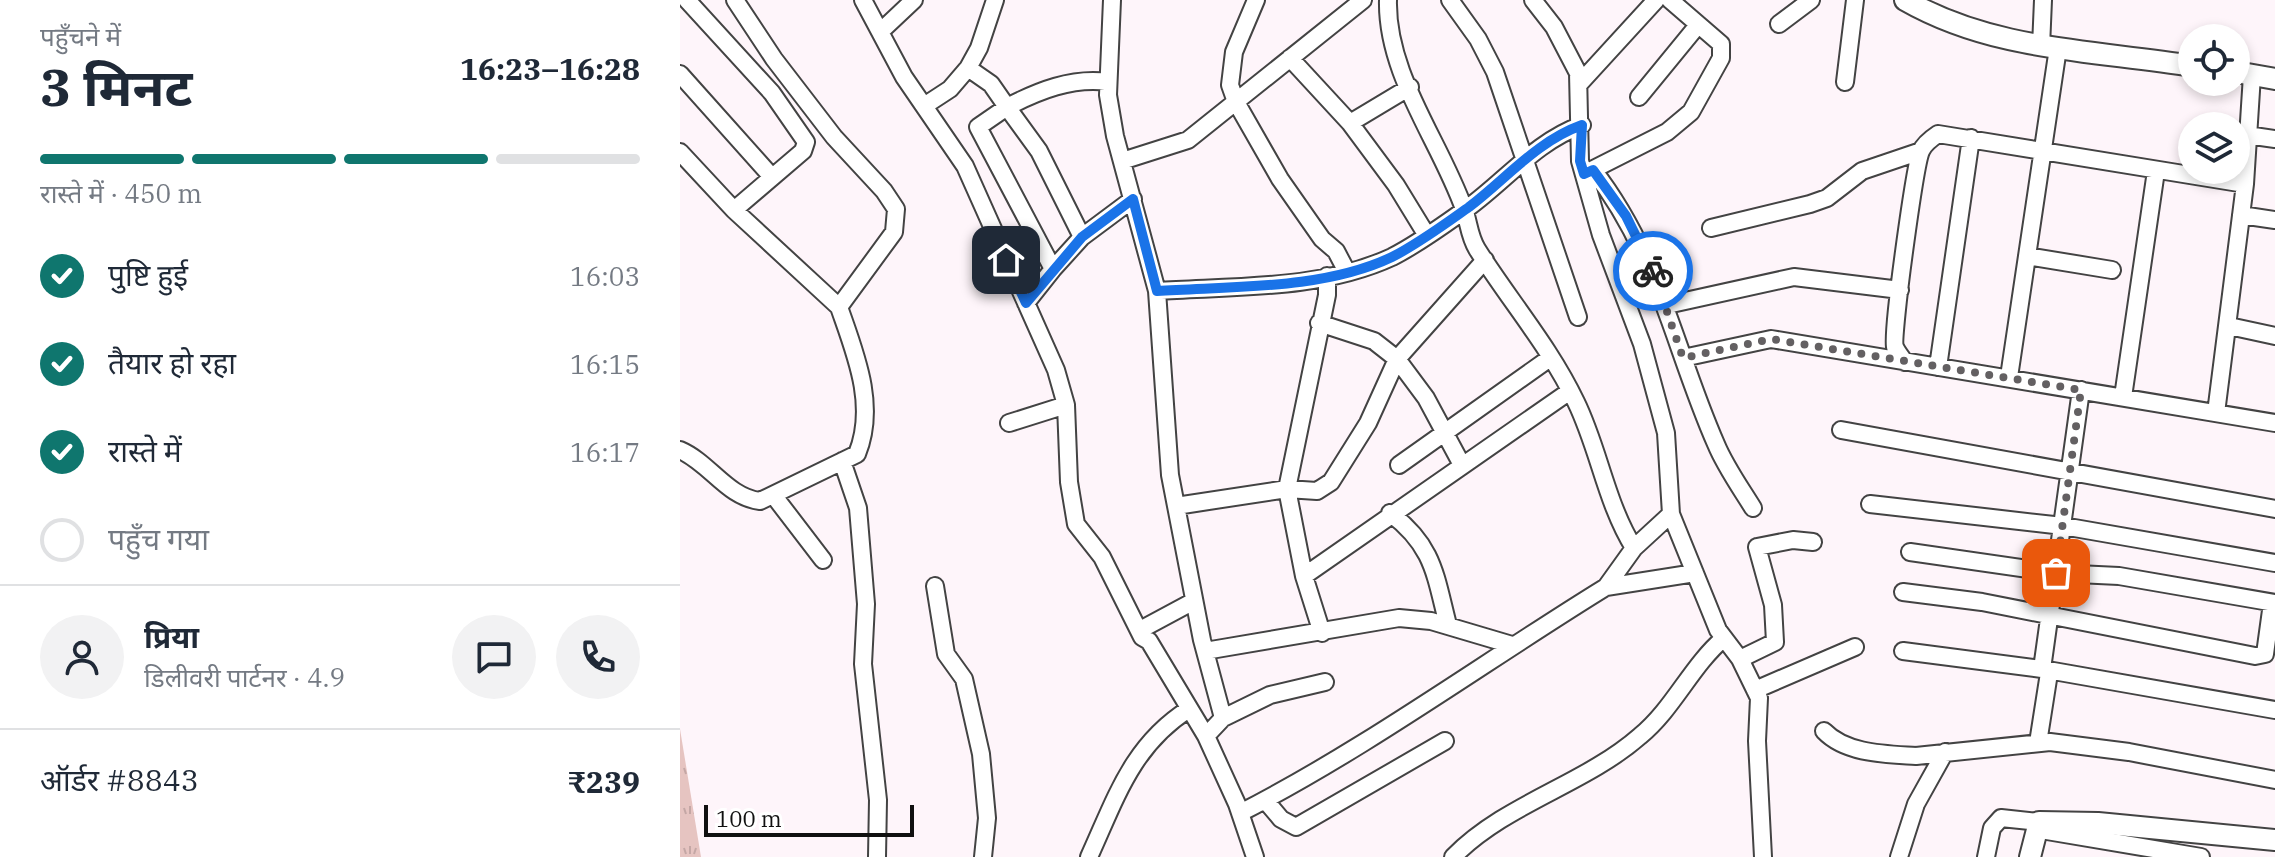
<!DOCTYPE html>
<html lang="hi">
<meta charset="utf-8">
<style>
:root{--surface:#fff;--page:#f2f2f3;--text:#1f2937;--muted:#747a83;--line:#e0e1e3;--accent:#0f766e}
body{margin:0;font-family:"IBM Plex Serif","Noto Sans Devanagari",serif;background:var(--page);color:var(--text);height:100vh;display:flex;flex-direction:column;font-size:30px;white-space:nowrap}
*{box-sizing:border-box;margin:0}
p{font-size:26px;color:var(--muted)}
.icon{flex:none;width:44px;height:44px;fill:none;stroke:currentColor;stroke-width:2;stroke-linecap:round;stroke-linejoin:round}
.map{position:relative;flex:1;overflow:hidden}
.sheet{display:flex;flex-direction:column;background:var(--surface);width:680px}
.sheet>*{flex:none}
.tools{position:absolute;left:1498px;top:24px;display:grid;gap:16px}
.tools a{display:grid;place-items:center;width:72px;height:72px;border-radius:50%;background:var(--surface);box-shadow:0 4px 12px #0003;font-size:40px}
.scale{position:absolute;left:24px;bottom:20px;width:210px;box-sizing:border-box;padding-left:8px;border:4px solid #101010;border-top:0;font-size:22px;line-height:28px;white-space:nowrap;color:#101010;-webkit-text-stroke:6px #fff;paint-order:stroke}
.pin{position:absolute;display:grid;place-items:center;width:68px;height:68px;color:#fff;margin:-34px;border-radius:16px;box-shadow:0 4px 12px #0006}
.courier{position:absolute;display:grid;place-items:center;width:80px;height:80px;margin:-40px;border:6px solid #1a73e8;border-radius:50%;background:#fff;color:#222;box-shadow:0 2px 10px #0007}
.headline em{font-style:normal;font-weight:700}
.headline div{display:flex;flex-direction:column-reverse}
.headline{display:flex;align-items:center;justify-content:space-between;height:136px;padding:0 40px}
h1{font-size:52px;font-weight:700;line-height:60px}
.bar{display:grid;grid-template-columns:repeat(4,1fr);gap:12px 8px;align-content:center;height:96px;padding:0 40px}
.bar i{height:10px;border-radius:6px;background:var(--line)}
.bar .on{background:var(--accent)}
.bar p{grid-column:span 4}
.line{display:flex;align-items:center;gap:20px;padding:0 40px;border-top:2px solid var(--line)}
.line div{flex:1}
.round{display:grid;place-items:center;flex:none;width:84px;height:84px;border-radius:42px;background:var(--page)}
ol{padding:0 40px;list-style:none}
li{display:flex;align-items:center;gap:24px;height:88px}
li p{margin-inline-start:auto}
li .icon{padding:8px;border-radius:50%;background:var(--accent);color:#fff;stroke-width:4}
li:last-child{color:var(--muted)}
li i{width:44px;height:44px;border:4px solid var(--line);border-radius:50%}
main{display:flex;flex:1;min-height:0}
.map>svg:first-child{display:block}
</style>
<main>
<section class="sheet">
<div class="headline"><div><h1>3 मिनट</h1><p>पहुँचने में</p></div><em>16:23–16:28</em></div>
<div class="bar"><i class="on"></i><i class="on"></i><i class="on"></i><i></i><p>रास्ते में · 450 m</p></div>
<ol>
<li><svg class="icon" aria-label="check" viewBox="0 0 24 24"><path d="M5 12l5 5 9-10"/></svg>पुष्टि हुई<p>16:03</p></li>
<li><svg class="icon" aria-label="check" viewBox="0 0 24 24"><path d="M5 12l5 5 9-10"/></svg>तैयार हो रहा<p>16:15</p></li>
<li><svg class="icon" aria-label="check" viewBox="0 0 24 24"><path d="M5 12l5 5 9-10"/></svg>रास्ते में<p>16:17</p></li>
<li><i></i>पहुँच गया</li>
</ol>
<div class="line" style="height:144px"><a class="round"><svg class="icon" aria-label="person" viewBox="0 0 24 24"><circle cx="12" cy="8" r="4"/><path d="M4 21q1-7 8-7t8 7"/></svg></a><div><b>प्रिया</b><p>डिलीवरी पार्टनर · 4.9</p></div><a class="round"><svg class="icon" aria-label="chat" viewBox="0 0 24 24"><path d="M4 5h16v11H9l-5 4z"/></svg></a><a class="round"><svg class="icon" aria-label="phone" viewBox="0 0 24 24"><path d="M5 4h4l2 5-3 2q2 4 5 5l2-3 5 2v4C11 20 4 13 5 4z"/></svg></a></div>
<div class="line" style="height:104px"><div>ऑर्डर #8843</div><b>₹239</b></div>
</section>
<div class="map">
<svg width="1595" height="857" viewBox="0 0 1595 857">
<defs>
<pattern id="grass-tufts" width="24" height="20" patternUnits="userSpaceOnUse" patternTransform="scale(2)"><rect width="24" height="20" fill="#e6c4c1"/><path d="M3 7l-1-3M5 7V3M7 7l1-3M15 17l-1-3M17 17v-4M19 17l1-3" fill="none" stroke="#c4a7a5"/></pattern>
</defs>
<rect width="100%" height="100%" fill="#fef5fa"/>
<path fill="url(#grass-tufts)" d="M0 729 21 857H0Z"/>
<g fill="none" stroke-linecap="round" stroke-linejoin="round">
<defs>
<path id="minor" d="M7 0 92 93 126 142 123 151 54 210
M183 0 224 77 285 166 376 370 386 405 389 482 396 524 422 557 462 637 469 641 526 736
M315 0 299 48 288 68 311 84 327 107C358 91 392 77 428 82
M432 0 428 95 435 136 477 291 490 475 522 640 543 718 526 736 557 804 575 857
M576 0 554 52 550 85 556 102 600 179 642 239 656 251 666 270
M708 0C706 74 760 141 784 209 789 223 789 236 797 249 829 300 870 347 896 402 919 449 926 503 954 548
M770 0 798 39 815 72 898 317
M853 0 874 27 898 73 900 161 921 235 962 344 986 433 991 514 1038 630 1060 659 1079 698 1077 741 1083 857
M1099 24 1131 0
M200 32 234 0
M1361 47 1363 0
M610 58 670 123 730 87
M0 74 92 177
M1165 82 1175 0
M900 83 976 0
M959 97 1018 25
M244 106 270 89 288 68
M327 107 359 151 402 237 373 269 298 127Z
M670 123 716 185 746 234
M1567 135 1595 139
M0 152 54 210 159 307 214 232 216 209 204 191 154 137 94 59 55 0
M442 161 508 140 683 0
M913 170C979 254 994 349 1036 444 1045 466 1060 487 1073 508
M904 174 987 132 1011 112 1041 58V44L990 0
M1561 215 1595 220
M1031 228 1130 204 1147 198 1182 171 1241 151
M402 237 453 199
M1347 256 1432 270
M477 291C554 286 641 290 712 257 738 244 765 224 789 207 827 179 857 141 902 125
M346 303 373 269
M987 305 1114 277 1220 290
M1549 326 1595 336
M1003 358 1091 339 1595 423
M1225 362C1222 358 1217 352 1215 347 1211 336 1235 165 1241 151 1244 144 1252 138 1258 134L1565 184
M1258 367 1291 138
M1329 377 1378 48
M1401 390 1362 669 1595 710
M1443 397 1476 171
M1536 413 1565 184 1572 75
M329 423 386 405
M1161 430 1595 509
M0 450C30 463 47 497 80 501L177 454C197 405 175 353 159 307
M162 461 178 508 186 604 183 664 198 800 197 857
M719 465 870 358
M782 465 746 398 717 359 805 260
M94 496 143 560
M1190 504 1383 526 1595 563
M496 506 607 489 637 491 651 482 688 423 717 359 694 341 639 323
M710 513C754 546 755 575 768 625
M991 514 954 548 926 587 1015 573
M1230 552 1376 573 1439 576 1595 603
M624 576 607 489 647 295V276
M255 586 266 654 284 679 301 754 307 818 303 857
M1223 592 1302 602 1575 656 1585 654 1592 603
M460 630 514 601
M642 633 624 576 890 391
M525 651 719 618 751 621 832 645
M1223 651 1362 669
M1060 659 1095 642 1093 605 1077 547 1113 540 1133 542
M1075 690 1175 647
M543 718 590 695 645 682
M1144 731C1166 754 1206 754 1236 756L1370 742 1449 752 1595 780
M1358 743 1369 673
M585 800 601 819 616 827 765 741
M560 813C687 748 804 662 926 587
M1355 829 1521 857
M409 857C436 798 452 745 509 709
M773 857C826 803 904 785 960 736 994 708 1011 666 1044 638
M1219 857 1236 804 1265 752
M1306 857 1312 828 1321 818 1359 822"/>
<path id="tertiary" d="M1225 0C1314 51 1413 50 1512 66
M1556 72 1595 79
M1350 857 1359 822 1418 823 1595 840"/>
</defs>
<use href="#minor" stroke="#434343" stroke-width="20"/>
<use href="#tertiary" stroke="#434343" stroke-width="24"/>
<use href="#minor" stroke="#fff" stroke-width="16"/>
<use href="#tertiary" stroke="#fff" stroke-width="20"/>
</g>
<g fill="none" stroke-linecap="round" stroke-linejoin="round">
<path stroke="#636062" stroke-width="8" stroke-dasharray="0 14.4" d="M973 271 1003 358 1091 339 1401 390 1376 573"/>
<path stroke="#1a73e8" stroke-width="10" d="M326 260 346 303 402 237 453 199 477 291C552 286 643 290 712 257 738 244 765 224 789 207 826 179 857 141 902 125L900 161 904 174 913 170 946 216 973 271"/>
</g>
</svg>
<div class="tools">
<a><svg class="icon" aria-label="locate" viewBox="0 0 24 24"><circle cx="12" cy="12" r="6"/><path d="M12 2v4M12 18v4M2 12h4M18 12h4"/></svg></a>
<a><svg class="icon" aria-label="layers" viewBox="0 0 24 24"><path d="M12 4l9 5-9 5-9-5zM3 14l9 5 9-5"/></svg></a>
</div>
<div class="scale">100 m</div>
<div class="pin" style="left:1376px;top:573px;background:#ea580c"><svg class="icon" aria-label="bag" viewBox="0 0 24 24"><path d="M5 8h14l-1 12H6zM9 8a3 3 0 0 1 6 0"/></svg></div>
<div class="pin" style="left:326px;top:260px;background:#1f2937"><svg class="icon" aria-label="home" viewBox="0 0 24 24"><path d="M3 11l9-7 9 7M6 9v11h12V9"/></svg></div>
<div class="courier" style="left:973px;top:271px"><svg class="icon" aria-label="bike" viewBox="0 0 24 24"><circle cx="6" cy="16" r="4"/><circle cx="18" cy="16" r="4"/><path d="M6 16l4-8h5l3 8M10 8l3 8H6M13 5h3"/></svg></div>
</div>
</main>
